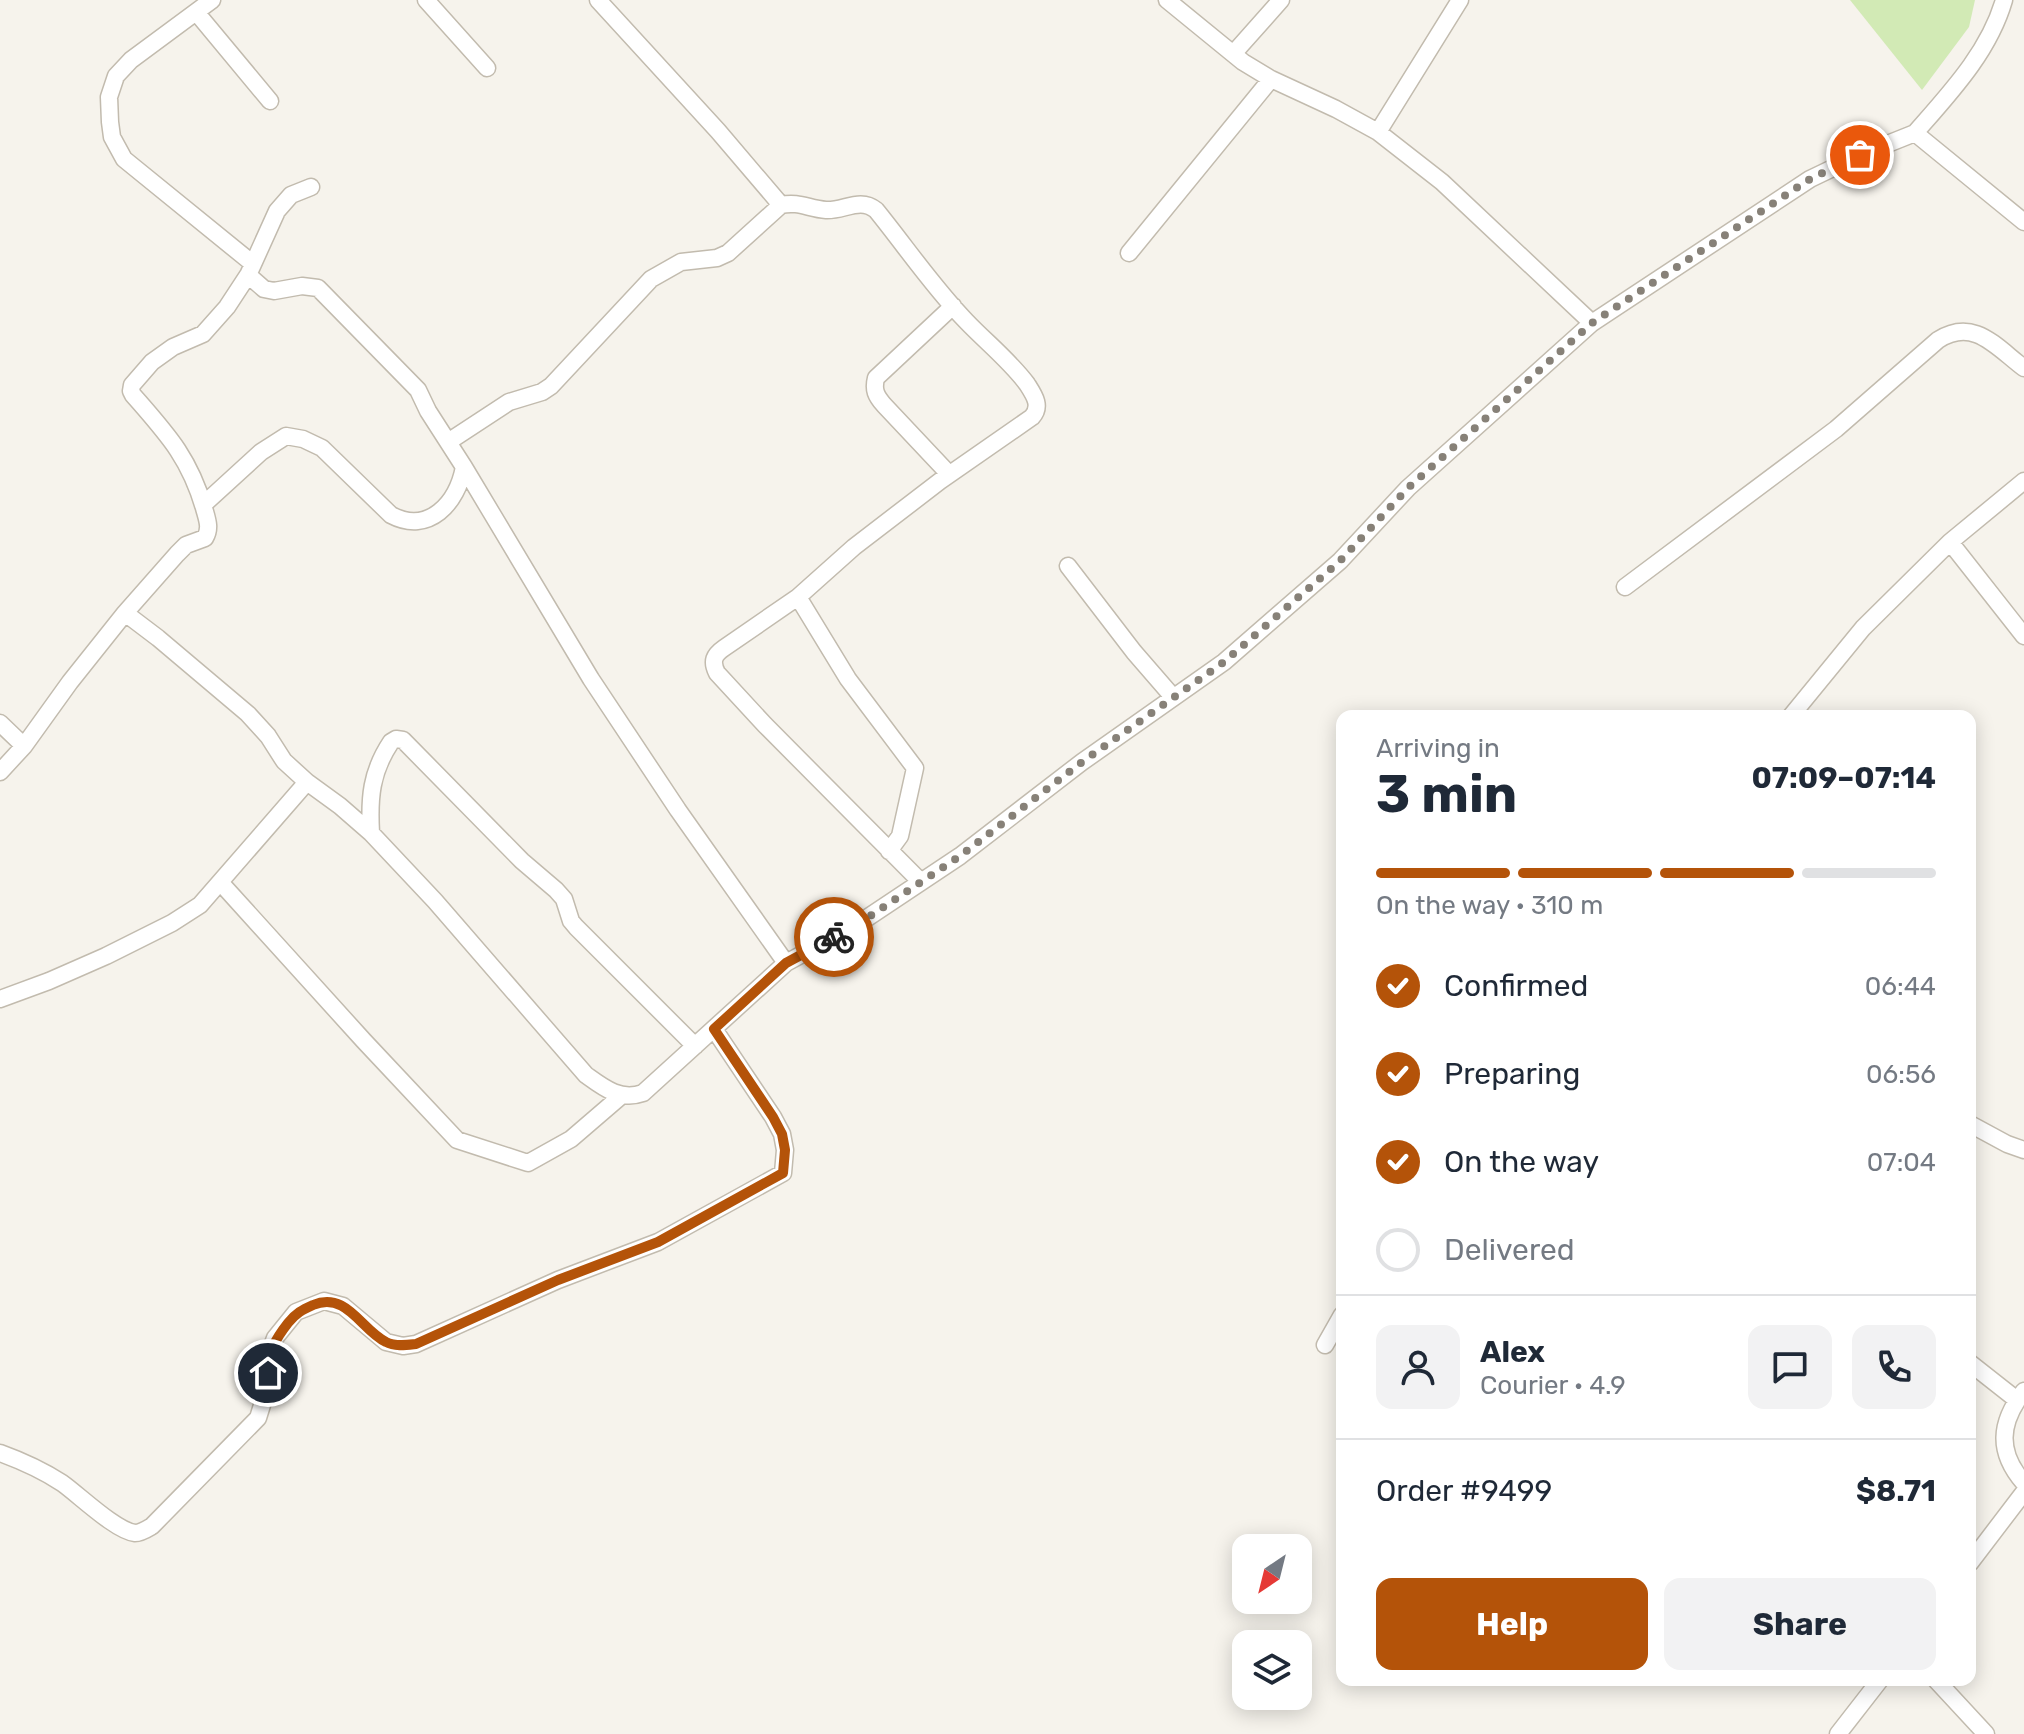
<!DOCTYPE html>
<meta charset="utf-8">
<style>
:root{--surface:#fff;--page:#f2f2f3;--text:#1f2937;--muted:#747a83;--line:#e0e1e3;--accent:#b45309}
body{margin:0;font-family:Rubik,sans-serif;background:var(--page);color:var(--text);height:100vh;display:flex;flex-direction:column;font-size:30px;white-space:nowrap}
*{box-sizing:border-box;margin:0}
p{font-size:26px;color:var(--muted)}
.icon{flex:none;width:44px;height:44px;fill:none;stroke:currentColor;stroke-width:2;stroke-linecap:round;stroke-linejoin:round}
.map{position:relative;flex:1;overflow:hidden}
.panel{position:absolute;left:1336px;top:710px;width:640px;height:976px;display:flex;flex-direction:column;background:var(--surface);border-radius:16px;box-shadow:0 4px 20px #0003}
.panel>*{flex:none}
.needle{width:52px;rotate:215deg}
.fabs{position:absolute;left:1232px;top:1534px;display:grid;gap:16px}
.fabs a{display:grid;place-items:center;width:80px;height:80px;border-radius:16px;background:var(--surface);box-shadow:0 4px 20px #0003;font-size:40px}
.pin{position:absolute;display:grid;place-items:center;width:68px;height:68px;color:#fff;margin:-34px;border:4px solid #fff;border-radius:50%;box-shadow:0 2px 8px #0007}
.courier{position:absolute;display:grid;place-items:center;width:80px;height:80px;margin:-40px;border:6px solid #b45309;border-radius:50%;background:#fff;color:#222;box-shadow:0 2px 10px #0007}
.overview em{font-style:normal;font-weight:700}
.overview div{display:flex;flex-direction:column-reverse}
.overview{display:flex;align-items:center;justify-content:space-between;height:136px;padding:0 40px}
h1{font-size:52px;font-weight:700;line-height:60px}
.bar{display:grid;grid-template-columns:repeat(4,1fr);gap:12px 8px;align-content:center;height:96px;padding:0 40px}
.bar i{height:10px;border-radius:6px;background:var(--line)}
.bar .active{background:var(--accent)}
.bar p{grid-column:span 4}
.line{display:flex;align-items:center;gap:20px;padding:0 40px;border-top:2px solid var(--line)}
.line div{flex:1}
.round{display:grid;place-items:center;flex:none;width:84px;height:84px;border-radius:16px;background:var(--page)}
ol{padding:0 40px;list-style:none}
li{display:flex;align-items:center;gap:24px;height:88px}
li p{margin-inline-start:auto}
li .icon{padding:8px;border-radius:50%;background:var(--accent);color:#fff;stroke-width:4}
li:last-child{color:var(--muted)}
li i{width:44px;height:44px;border:4px solid var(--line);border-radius:50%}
.cta{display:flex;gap:16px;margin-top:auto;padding:16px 40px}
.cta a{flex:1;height:92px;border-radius:16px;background:var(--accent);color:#fff;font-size:32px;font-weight:700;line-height:92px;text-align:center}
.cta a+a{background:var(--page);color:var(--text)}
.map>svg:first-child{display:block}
</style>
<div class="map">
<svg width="2024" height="1734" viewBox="0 0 2024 1734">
<rect width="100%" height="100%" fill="#f6f3ec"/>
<path fill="#d2eab5" d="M1850 0H1975L1969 27 1922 90Z"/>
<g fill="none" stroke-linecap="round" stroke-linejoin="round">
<defs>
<path id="street" d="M212 0 131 60 116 76 109 97 110 122 112 137 124 159 252 263
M426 0 487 68
M598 0 718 131 781 205C799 201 809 209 826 210 844 211 860 197 876 210 906 247 933 287 966 321 986 342 1010 361 1027 384 1034 395 1042 406 1032 417L940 481 854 547 798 597 848 679 915 768 900 836 889 851
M1167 0 1243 62 1271 79 1336 109 1378 132 1442 182 1592 323
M2004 0C1989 52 1950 93 1915 133L2024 222
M196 12 270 101
M1233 54 1281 0
M1378 132 1460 0
M1129 253 1271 79
M249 273 277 211 291 195 311 187
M448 442 509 402 542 392 551 386 651 279 681 262 717 258 728 253 781 205
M949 474 884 405C876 396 873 390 876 378L953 306
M203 505 261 452 286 436 303 439 322 448 391 515C429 535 457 503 464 467
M1950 542 2024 636
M1068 566 1134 652 1173 697
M1625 587 1836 429 1938 340C1974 317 1996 347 2024 368
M798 597 724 648C714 655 711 661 717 673L765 725 921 882
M125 613 177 554 186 545 205 538C211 528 207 519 204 508 189 457 167 434 133 395L131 391 132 385 152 362 173 347 203 334 227 307 248 275 264 289 274 291 302 286 318 288 418 390 428 411 464 467 591 679 678 810 786 963 861 922 960 856 1082 762 1224 662 1340 561 1408 488 1592 323 1810 179 1860 155 1915 133
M1791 716 1863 628 1950 542 2024 481
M0 723 24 746
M0 772 24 746 70 682 125 613 158 638 248 714 268 736 284 761 307 782 200 905 172 923 106 956 49 981 0 999
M307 782 340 806 371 833 435 901 586 1075C604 1088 620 1101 643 1093L786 963
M371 833C369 798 371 772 391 742L396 739 403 740 522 861 556 890 564 899 571 921 576 927 695 1046
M220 882 364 1041 457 1140 528 1163 571 1139 621 1096
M1970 1124 2007 1144 2024 1150
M1325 1345 1342 1315
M1970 1363 2017 1400
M2024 1391C1999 1423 1997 1452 2024 1483
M0 1453C22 1461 42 1470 62 1483 79 1495 116 1531 135 1533 141 1533 147 1529 152 1526L258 1418 267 1389 269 1354 275 1338 296 1312 324 1301 343 1306 386 1342 403 1346 416 1344 558 1280 658 1242 783 1173 785 1150 782 1134 773 1117 714 1029
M1970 1563 2024 1492
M1936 1680 1986 1734
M1838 1734 1880 1680"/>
</defs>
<use href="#street" stroke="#c2bbae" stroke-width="19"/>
<use href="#street" stroke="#fff" stroke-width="16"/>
</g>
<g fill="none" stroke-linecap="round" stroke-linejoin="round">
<path stroke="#878178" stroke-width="8" stroke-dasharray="0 14.4" d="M834 937 861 922 960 856 1082 762 1224 662 1340 561 1408 488 1592 323 1810 179 1860 155"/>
<path stroke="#b45309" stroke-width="10" d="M268 1373C270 1349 274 1341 288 1323 296 1313 302 1310 313 1305 347 1291 361 1330 386 1342 395 1347 407 1345 416 1344L558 1280 658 1242 783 1173 785 1150 782 1134 773 1117 714 1029 786 963 834 937"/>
</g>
</svg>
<div class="fabs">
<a><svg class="needle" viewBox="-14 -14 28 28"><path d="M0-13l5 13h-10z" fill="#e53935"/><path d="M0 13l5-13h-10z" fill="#747a83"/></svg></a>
<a><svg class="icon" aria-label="layers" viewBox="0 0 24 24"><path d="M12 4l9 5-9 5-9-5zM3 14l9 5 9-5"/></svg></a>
</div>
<div class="pin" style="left:1860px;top:155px;background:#ea580c"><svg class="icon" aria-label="bag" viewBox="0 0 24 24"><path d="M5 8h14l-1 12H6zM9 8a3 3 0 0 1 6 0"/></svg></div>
<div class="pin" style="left:268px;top:1373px;background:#1f2937"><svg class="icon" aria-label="home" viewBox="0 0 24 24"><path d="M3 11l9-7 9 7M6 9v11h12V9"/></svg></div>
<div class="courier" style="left:834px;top:937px"><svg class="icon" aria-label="bike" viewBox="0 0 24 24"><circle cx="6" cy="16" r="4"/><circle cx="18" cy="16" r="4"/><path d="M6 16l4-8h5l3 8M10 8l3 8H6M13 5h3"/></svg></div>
<section class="panel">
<div class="overview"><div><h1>3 min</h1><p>Arriving in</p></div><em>07:09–07:14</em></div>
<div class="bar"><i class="active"></i><i class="active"></i><i class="active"></i><i></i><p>On the way · 310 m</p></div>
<ol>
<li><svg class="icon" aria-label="check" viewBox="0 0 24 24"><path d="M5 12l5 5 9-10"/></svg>Confirmed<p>06:44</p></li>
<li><svg class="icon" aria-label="check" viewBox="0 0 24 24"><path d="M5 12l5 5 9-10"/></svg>Preparing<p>06:56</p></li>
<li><svg class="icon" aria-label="check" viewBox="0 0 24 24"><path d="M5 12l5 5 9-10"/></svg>On the way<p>07:04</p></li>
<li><i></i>Delivered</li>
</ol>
<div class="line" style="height:144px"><a class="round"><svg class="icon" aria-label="person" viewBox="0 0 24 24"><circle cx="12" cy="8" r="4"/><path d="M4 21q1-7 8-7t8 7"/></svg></a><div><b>Alex</b><p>Courier · 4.9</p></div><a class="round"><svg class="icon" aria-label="chat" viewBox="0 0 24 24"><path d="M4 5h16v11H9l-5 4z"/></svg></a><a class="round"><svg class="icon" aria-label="phone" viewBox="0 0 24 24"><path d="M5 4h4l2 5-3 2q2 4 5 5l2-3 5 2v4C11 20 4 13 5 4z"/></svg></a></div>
<div class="line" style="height:104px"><div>Order #9499</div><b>$8.71</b></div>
<div class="cta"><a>Help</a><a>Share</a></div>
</section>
</div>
